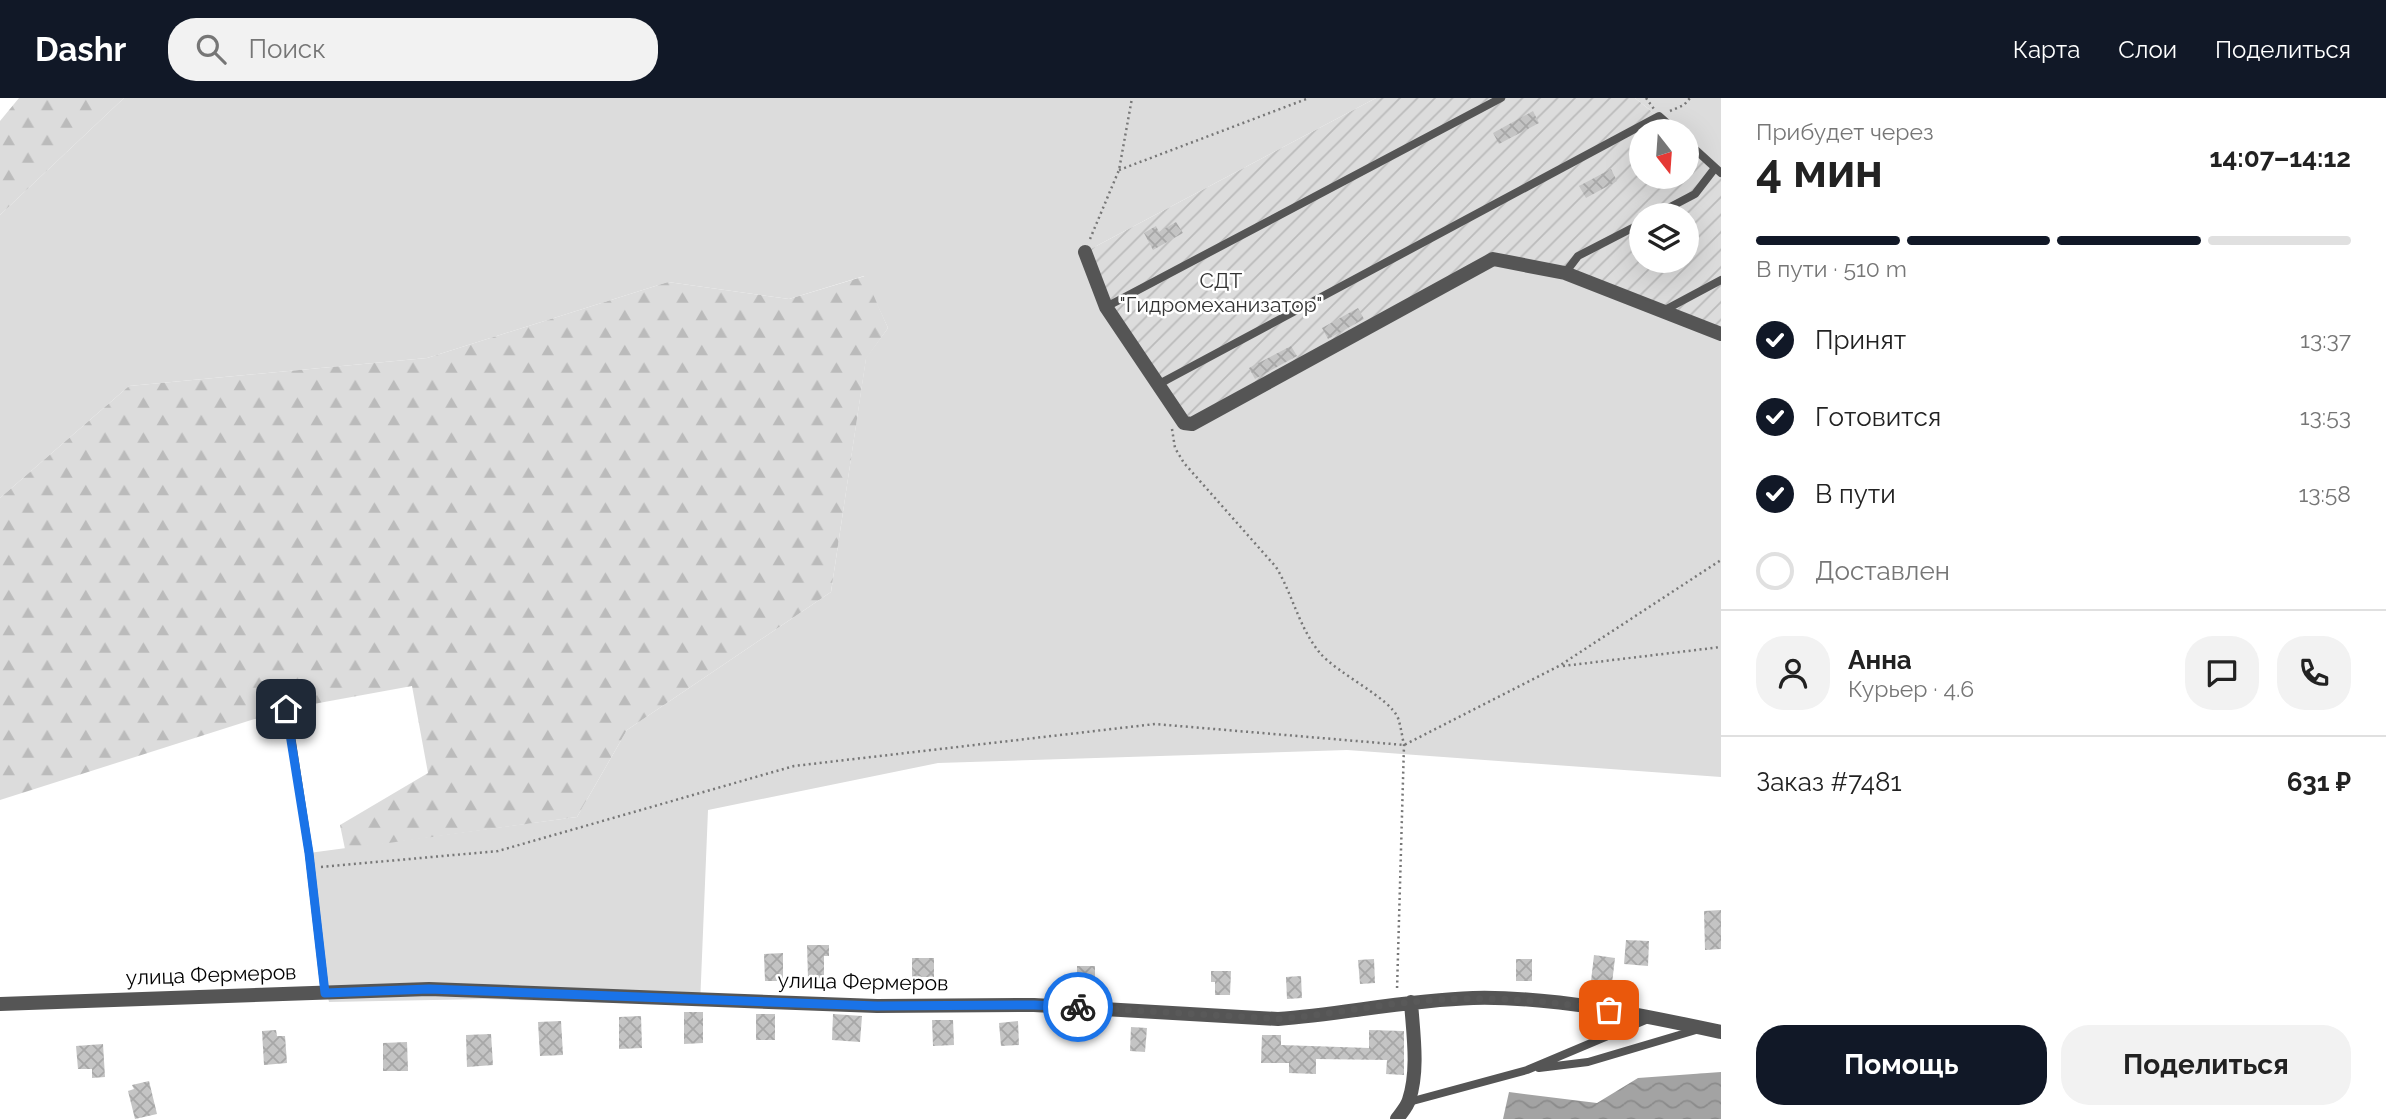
<!DOCTYPE html>
<html lang="ru">
<meta charset="utf-8">
<style>
:root{--surface:#fff;--page:#f2f2f2;--text:#222;--muted:#767676;--line:#e0e0e0;--accent:#111827}
body{margin:0;font-family:Raleway,sans-serif;background:var(--page);color:var(--text);height:100vh;display:flex;flex-direction:column;font-size:26px;white-space:nowrap}
*{box-sizing:border-box;margin:0}
p{font-size:23px;color:var(--muted)}
.icon{flex:none;width:38px;height:38px;fill:none;stroke:currentColor;stroke-width:2;stroke-linecap:round;stroke-linejoin:round}
.map{position:relative;flex:1;overflow:hidden}
.side{display:flex;flex-direction:column;background:var(--surface);width:665px}
.side>*{flex:none}
.needle{width:46px;rotate:163deg}
.controls{position:absolute;left:1629px;top:21px;display:grid;gap:14px}
.controls a{display:grid;place-items:center;width:70px;height:70px;border-radius:50%;background:var(--surface);box-shadow:0 7px 28px #0002;font-size:35px}
.pin{position:absolute;display:grid;place-items:center;width:60px;height:60px;color:#fff;margin:-30px;border-radius:14px;box-shadow:0 4px 10px #0006}
.courier{position:absolute;display:grid;place-items:center;width:70px;height:70px;margin:-35px;border:5px solid #1a73e8;border-radius:50%;background:#fff;color:#222;box-shadow:0 2px 9px #0007}
.head em{font-style:normal;font-weight:700}
.head div{display:flex;flex-direction:column-reverse}
.head{display:flex;align-items:center;justify-content:space-between;height:119px;padding:0 35px}
h1{font-size:46px;font-weight:700;line-height:52px}
.bar{display:grid;grid-template-columns:repeat(4,1fr);gap:10px 7px;align-content:center;height:84px;padding:0 35px}
.bar i{height:9px;border-radius:5px;background:var(--line)}
.bar .active{background:var(--accent)}
.bar p{grid-column:span 4}
.line{display:flex;align-items:center;gap:18px;padding:0 35px;border-top:2px solid var(--line)}
.line div{flex:1}
.round{display:grid;place-items:center;flex:none;width:74px;height:74px;border-radius:28px;background:var(--page)}
ol{padding:0 35px;list-style:none}
li{display:flex;align-items:center;gap:21px;height:77px}
li p{margin-inline-start:auto}
li .icon{padding:7px;border-radius:50%;background:var(--accent);color:#fff;stroke-width:4}
li:last-child{color:var(--muted)}
li i{width:38px;height:38px;border:4px solid var(--line);border-radius:50%}
.cta{display:flex;gap:14px;margin-top:auto;padding:14px 35px}
.cta a{flex:1;height:80px;border-radius:28px;background:var(--accent);color:#fff;font-size:28px;font-weight:700;line-height:80px;text-align:center}
.cta a+a{background:var(--page);color:var(--text)}
header{display:flex;align-items:center;gap:42px;box-sizing:border-box;height:98px;padding:0 35px;background:var(--accent);color:#fff}
header strong{font-size:33px}
nav{display:flex;gap:38px;margin-inline-start:auto;font-size:24px}
.search{width:490px;height:63px;background:var(--page);display:flex;align-items:center;gap:18px;box-sizing:border-box;padding:0 24px;border-radius:28px;color:var(--muted);font-size:26px}
main{display:flex;flex:1;min-height:0}
.map>svg:first-child{display:block}
</style>
<header>
<strong>Dashr</strong>
<div class="search"><svg class="icon" aria-label="search" viewBox="0 0 24 24"><circle cx="10" cy="10" r="6"/><path d="M15 15l6 6"/></svg>Поиск</div>
<nav><a>Карта</a><a>Слои</a><a>Поделиться</a></nav>
</header>
<main>
<div class="map">
<svg width="1721" height="1021" viewBox="0 0 1721 1021">
<defs>
<pattern id="forest-firs" width="22" height="20" patternUnits="userSpaceOnUse" patternTransform="scale(1.75)"><rect width="22" height="20" fill="#dcdcdc"/><path d="M5 1l3.5 6h-7zM16 11l3.5 6h-7z" fill="#bbb"/></pattern>
<pattern id="garden-furrows" width="10" height="10" patternUnits="userSpaceOnUse" patternTransform="scale(1.75)"><rect width="10" height="10" fill="#dcdcdc"/><path d="M-1 1l2-2M0 10L10 0M9 11l2-2" fill="none" stroke="#bbb"/></pattern>
<pattern id="water-waves" width="16" height="10" patternUnits="userSpaceOnUse" patternTransform="scale(1.75)"><rect width="16" height="10" fill="#a3a3a3"/><path d="M0 5q4-4 8 0t8 0" fill="none" stroke="#8b8b8b"/></pattern>
<pattern id="building-cross-hatch" width="8" height="8" patternUnits="userSpaceOnUse" patternTransform="scale(1.75)"><rect width="8" height="8" fill="#c4c4c4"/><path d="M0 0l8 8M0 8l8-8" fill="none" stroke="#a7a7a7"/></pattern>
</defs>
<rect width="100%" height="100%" fill="#fff"/>
<path fill="#dcdcdc" d="M124 0H1376L1085 154 1493 161 1565 175 1721 236V679L1347 652 938 665 708 712 700 907 485 901 329 904 324 883 309 755 577 719 627 632 831 494 866 260 888 230 864 178 789 201 668 184 427 260 129 288 0 400V117Z
M1635 0H1721V75L1687 44V33H1676Z"/>
<path fill="url(#forest-firs)" d="M19 0H124L0 117V23Z
M865 178 888 230 866 261 831 494 627 632 577 719 345 751 340 727 428 675 412 588 286 611 0 702V400L129 288 427 260 668 184 789 201Z"/>
<path fill="url(#garden-furrows)" fill-rule="evenodd" d="M1376 0H1635L1676 33H1642V79H1687V44L1721 75V236L1565 175 1493 161 1192 326 1106 209 1085 154ZM1642 117H1687V163H1642Z"/>
<path fill="url(#water-waves)" d="M1721 974V1021H1503L1509 994 1597 1005 1638 980Z"/>
<path fill="url(#building-cross-hatch)" d="M1533 13 1539 25 1499 46 1493 35Z
M1611 71 1617 83 1586 100 1579 88Z
M1176 124 1183 135 1153 152 1144 135 1156 128 1159 134Z
M1358 210 1364 221 1328 241 1322 230Z
M1291 248 1297 258 1255 281 1249 270Z
M1721 812V851L1705 852 1704 813Z
M1626 842 1649 843 1648 868 1624 866Z
M807 847H829V858H824V880H808Z
M783 855V883H765L764 856Z
M1594 857 1615 860 1611 894 1590 892Z
M912 860H934V879H912Z
M1374 861 1375 885 1360 886 1358 862Z
M1516 861H1532V883H1516Z
M1077 868H1095V896H1077Z
M1211 873H1231L1230 897H1215V884H1211Z
M1301 878 1302 900 1287 901 1286 879Z
M684 914H703V945L684 946Z
M756 916H775V942H756Z
M833 916 862 918 860 944 832 942Z
M641 918 642 950 619 951V919Z
M932 922H953L954 947 933 948Z
M561 923 563 957 540 958 538 924Z
M1018 923 1019 947 1001 948 999 925Z
M1131 929 1147 930 1145 954 1130 953Z
M276 932 277 938H285L287 965 264 967 262 933Z
M1369 932 1404 933V977L1386 976 1387 962 1316 961V976L1289 975V965H1261L1262 937H1281V947L1369 950Z
M491 936 493 967 467 969 466 937Z
M407 944 408 973H383V945Z
M103 946 105 979 92 980V971H78L76 948Z
M149 983 157 1016 135 1021 128 993 134 991 132 987Z"/>
<g fill="none" stroke-linecap="round" stroke-linejoin="round">
<path stroke="#777" stroke-width="2.5" stroke-dasharray="2 3.5" stroke-linecap="butt" d="M1646 0 1654 11
M1670 13 1684 7 1690 0
M1119 72 1309 0
M1090 141 1119 72 1132 0
M1172 331 1175 350 1184 365 1276 469C1293 497 1299 530 1320 555 1338 576 1390 600 1398 620 1401 629 1402 638 1404 647L1397 892
M1563 568 1721 549
M321 769 498 753 794 668 1155 626 1404 647 1559 568 1721 462"/>
<path stroke="#555" stroke-width="8" d="M1687 44 1721 75
M1655 117 1695 96 1715 70
M1565 175 1578 158 1642 125
M1106 209 1501 0
M1663 213 1721 182
M1159 286 1659 18 1676 33
M287 611 309 755 325 895
M1539 970 1588 964 1696 932
M1409 1004 1527 972 1648 921"/>
<path stroke="#555" stroke-width="14" d="M1085 154 1106 209 1184 325 1192 326 1493 161 1565 175 1721 236
M0 906 429 891 877 908 1034 907 1278 921C1343 916 1407 902 1473 900 1554 898 1642 917 1721 934
M1397 1021C1401 1015 1407 1009 1409 1002 1419 971 1413 935 1411 904"/>
</g>
<g fill="none" stroke-linecap="round" stroke-linejoin="round">
<path stroke="#595959" stroke-width="7" stroke-dasharray="0 12.6" d="M1078 909 1278 921C1322 918 1366 908 1411 904 1477 897 1544 902 1609 912"/>
<path stroke="#1a73e8" stroke-width="9" d="M286 611 309 755 325 895 429 891 877 908 1034 907 1078 909"/>
</g>
<g text-anchor="middle" stroke-width="5" stroke-linejoin="round" paint-order="stroke">
<g font-size="21" fill="#333" stroke="#fff">
<text x="1221" y="190">СДТ<tspan x="1221" dy="24">"Гидромеханизатор"</tspan></text>
</g>
<g font-size="21" fill="#000" stroke="#fff">
<text transform="translate(211 877) rotate(-2)" y="7">улица Фермеров</text>
<text transform="translate(863 884) rotate(1)" y="7">улица Фермеров</text>
</g>
</g>
</svg>
<div class="controls">
<a><svg class="needle" viewBox="-14 -14 28 28"><path d="M0-13l5 13h-10z" fill="#e53935"/><path d="M0 13l5-13h-10z" fill="#767676"/></svg></a>
<a><svg class="icon" aria-label="layers" viewBox="0 0 24 24"><path d="M12 4l9 5-9 5-9-5zM3 14l9 5 9-5"/></svg></a>
</div>
<div class="pin" style="left:1609px;top:912px;background:#ea580c"><svg class="icon" aria-label="bag" viewBox="0 0 24 24"><path d="M5 8h14l-1 12H6zM9 8a3 3 0 0 1 6 0"/></svg></div>
<div class="pin" style="left:286px;top:611px;background:#1f2937"><svg class="icon" aria-label="home" viewBox="0 0 24 24"><path d="M3 11l9-7 9 7M6 9v11h12V9"/></svg></div>
<div class="courier" style="left:1078px;top:909px"><svg class="icon" aria-label="bike" viewBox="0 0 24 24"><circle cx="6" cy="16" r="4"/><circle cx="18" cy="16" r="4"/><path d="M6 16l4-8h5l3 8M10 8l3 8H6M13 5h3"/></svg></div>
</div>
<section class="side">
<div class="head"><div><h1>4 мин</h1><p>Прибудет через</p></div><em>14:07–14:12</em></div>
<div class="bar"><i class="active"></i><i class="active"></i><i class="active"></i><i></i><p>В пути · 510 m</p></div>
<ol>
<li><svg class="icon" aria-label="check" viewBox="0 0 24 24"><path d="M5 12l5 5 9-10"/></svg>Принят<p>13:37</p></li>
<li><svg class="icon" aria-label="check" viewBox="0 0 24 24"><path d="M5 12l5 5 9-10"/></svg>Готовится<p>13:53</p></li>
<li><svg class="icon" aria-label="check" viewBox="0 0 24 24"><path d="M5 12l5 5 9-10"/></svg>В пути<p>13:58</p></li>
<li><i></i>Доставлен</li>
</ol>
<div class="line" style="height:126px"><a class="round"><svg class="icon" aria-label="person" viewBox="0 0 24 24"><circle cx="12" cy="8" r="4"/><path d="M4 21q1-7 8-7t8 7"/></svg></a><div><b>Анна</b><p>Курьер · 4.6</p></div><a class="round"><svg class="icon" aria-label="chat" viewBox="0 0 24 24"><path d="M4 5h16v11H9l-5 4z"/></svg></a><a class="round"><svg class="icon" aria-label="phone" viewBox="0 0 24 24"><path d="M5 4h4l2 5-3 2q2 4 5 5l2-3 5 2v4C11 20 4 13 5 4z"/></svg></a></div>
<div class="line" style="height:91px"><div>Заказ #7481</div><b>631 ₽</b></div>
<div class="cta"><a>Помощь</a><a>Поделиться</a></div>
</section>
</main>
